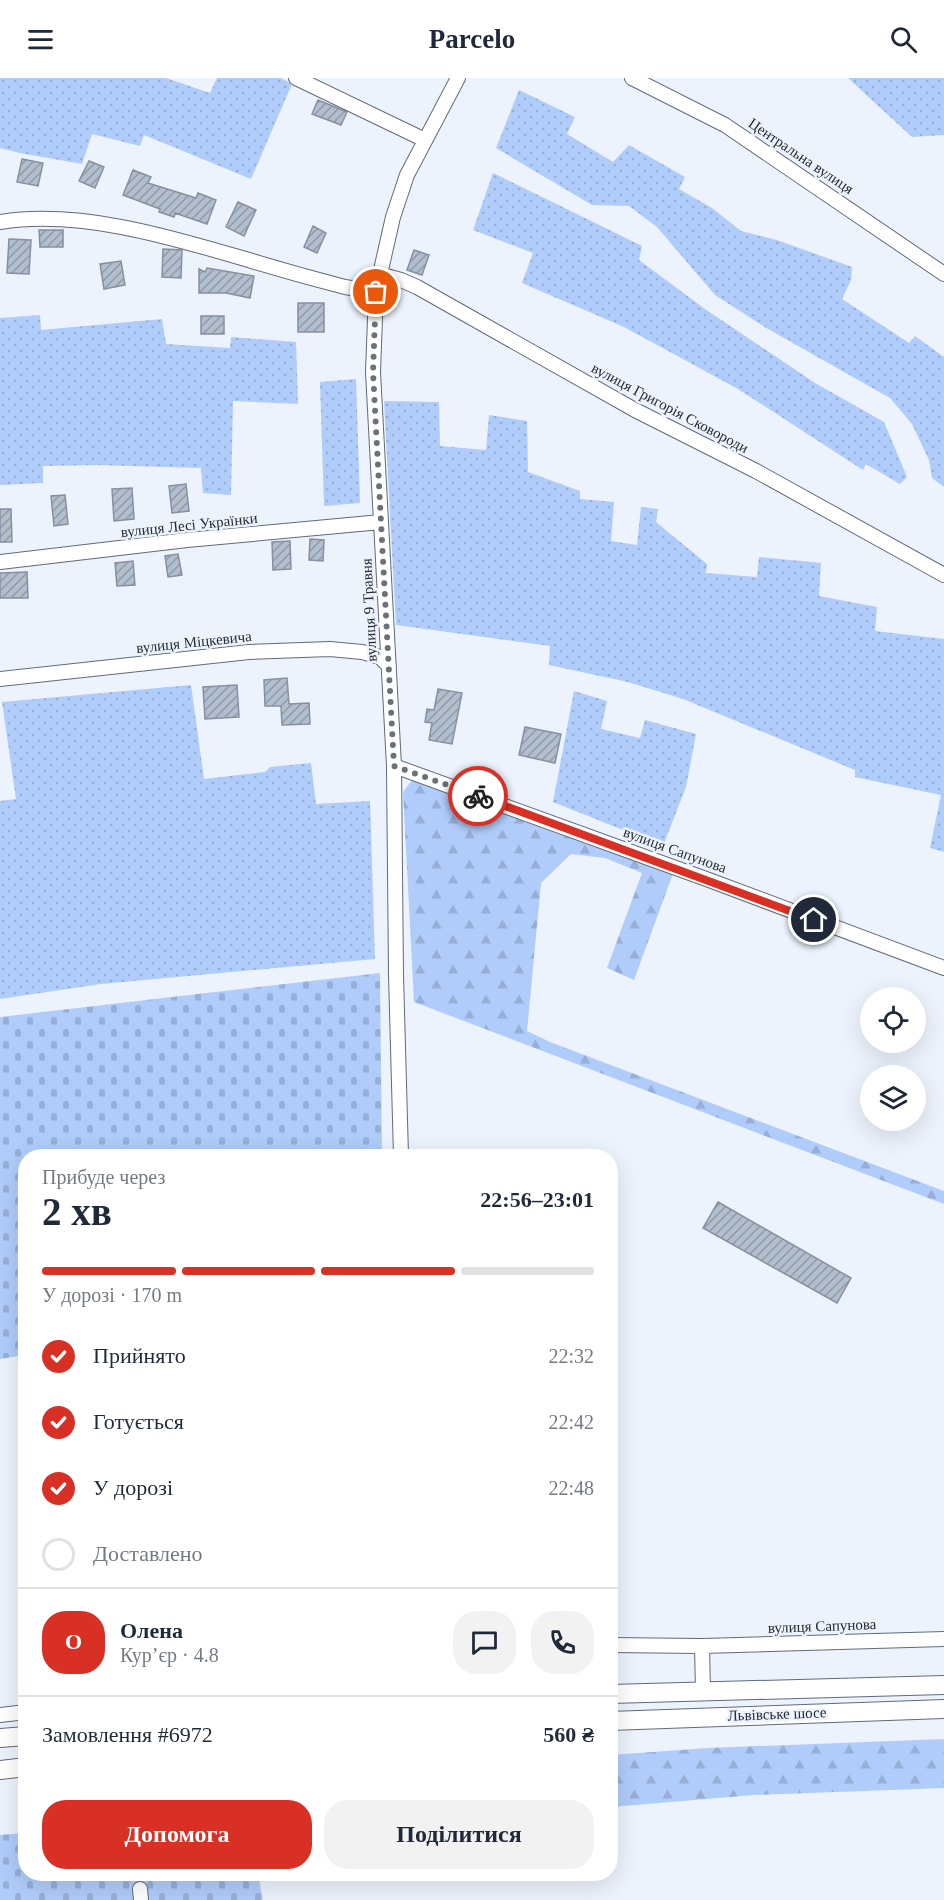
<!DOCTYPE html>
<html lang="uk">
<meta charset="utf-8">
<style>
:root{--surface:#fff;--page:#f2f2f3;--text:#1f2937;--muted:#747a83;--line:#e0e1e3;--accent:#d93025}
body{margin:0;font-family:"Times New Roman",serif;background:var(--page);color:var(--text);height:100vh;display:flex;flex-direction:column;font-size:22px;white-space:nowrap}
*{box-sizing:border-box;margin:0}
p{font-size:20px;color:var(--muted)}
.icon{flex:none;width:33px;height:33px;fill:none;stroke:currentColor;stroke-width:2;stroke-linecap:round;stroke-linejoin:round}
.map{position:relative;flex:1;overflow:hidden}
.panel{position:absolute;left:18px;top:1071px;width:600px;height:732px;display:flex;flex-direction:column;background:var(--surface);border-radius:24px;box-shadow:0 6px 24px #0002}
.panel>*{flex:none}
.controls{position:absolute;left:860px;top:909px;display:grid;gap:12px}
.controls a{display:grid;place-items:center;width:66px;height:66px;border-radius:50%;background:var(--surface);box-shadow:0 6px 24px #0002;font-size:30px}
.pin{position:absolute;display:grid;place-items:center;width:51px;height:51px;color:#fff;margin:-26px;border:3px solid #fff;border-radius:50%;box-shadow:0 2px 6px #0007}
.courier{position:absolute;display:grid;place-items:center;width:60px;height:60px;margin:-30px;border:4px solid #d93025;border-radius:50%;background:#fff;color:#222;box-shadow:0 2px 8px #0007}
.overview em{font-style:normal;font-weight:600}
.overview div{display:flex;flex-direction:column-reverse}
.overview{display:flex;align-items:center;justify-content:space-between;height:102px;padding:0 24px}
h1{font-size:39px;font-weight:600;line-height:45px}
.bar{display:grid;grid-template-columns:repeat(4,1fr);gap:9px 6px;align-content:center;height:72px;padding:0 24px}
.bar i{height:8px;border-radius:4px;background:var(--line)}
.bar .selected{background:var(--accent)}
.bar p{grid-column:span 4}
.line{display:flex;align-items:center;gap:15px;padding:0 24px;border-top:2px solid var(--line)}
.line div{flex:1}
.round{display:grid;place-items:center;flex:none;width:63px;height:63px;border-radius:24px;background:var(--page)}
ol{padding:0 24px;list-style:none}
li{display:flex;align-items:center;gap:18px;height:66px}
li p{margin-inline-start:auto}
li .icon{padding:6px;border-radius:50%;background:var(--accent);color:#fff;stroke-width:4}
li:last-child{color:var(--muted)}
li i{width:33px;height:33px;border:3px solid var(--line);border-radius:50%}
.cta{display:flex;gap:12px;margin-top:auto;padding:12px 24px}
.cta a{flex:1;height:69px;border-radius:24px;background:var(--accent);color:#fff;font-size:24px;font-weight:600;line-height:69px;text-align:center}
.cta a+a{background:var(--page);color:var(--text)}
header{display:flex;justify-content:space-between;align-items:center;height:78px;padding:0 24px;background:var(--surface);font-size:27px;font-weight:600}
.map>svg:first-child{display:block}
</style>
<header><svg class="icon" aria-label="menu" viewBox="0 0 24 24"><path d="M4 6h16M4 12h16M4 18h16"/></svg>Parcelo<svg class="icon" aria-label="search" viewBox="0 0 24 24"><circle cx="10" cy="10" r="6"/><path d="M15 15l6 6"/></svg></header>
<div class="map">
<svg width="944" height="1822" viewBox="0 0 944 1822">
<defs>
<pattern id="forest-firs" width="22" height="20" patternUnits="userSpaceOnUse" patternTransform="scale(1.5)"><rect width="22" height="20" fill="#b0ccfa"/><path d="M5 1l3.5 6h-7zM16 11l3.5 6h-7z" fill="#97afd7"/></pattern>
<pattern id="cemetery-stones" width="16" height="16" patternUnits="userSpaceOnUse" patternTransform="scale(1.5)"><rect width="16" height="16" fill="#b0ccfa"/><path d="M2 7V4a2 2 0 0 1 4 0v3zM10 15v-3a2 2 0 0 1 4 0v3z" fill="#97afd7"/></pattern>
<pattern id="garden-dots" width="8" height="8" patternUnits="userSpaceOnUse" patternTransform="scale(1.5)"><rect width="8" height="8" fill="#b0ccfa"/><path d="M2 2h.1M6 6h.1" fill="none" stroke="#97afd7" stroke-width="1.8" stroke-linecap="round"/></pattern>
<pattern id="building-hatch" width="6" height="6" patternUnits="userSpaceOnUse" patternTransform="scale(1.5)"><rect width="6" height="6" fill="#b2bdcd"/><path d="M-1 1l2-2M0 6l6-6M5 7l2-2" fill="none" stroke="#919aa7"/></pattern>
</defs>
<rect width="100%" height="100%" fill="#ecf3fd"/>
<path fill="url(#forest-firs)" d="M417 696 675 790 634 902 607 890 642 795 605 780 571 776 541 805 527 953 550 964 944 1113V1126L414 924 403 714Z
M944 1661V1710L754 1717 611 1729V1677L708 1670Z"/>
<path fill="url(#cemetery-stones)" d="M380 895 382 1078H26L25 1277 0 1281V939Z
M25 1755 26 1796H258L263 1822H0V1757Z"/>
<path fill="url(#garden-dots)" d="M0 0H166L210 15 217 0H281L292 6 251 101 144 57 140 68 92 56 82 86 20 75 0 70Z
M848 0H944V57L912 59Z
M519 12 575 39 567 56 613 84 629 67 685 99 679 111 712 130 741 153 777 162 852 189 851 202 842 221 909 265 915 258 944 279V409L932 400 929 382 912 346 890 320 768 251 715 217 657 149 629 128 592 127 496 70Z
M493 95 642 168 639 182 705 231 815 305 884 344 907 399 900 406 866 386 863 392 738 311 624 249 522 205 533 175 473 152Z
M40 237 41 252 162 241 166 266 230 270 231 259 296 264 298 326 233 323 231 417 203 415 201 390 98 387 43 388V405L0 407V240Z
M356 301 360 425 324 428 320 304Z
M384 323 439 324 440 368 486 372 489 337 527 343 528 394 580 413V421L614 424 611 463 637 467 641 429 658 431 656 444 707 486 706 495 757 499 759 479 821 485 819 518 877 529 875 553 944 561V774L930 770 941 717 855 699V692L683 621 628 604 549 587 550 568 396 547Z
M191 607 204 701 265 694 270 689 311 685 316 726 370 723 375 881 101 906 0 921V723L16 721 2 624Z
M574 613 607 623 601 651 640 660 645 642 696 656 686 709 663 768 553 724Z"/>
<path fill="url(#building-hatch)" stroke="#8790a0" stroke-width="1.5" d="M318 22 347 34 341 47 312 36Z
M22 81 43 85 38 108 17 104Z
M89 83 104 89 95 110 79 103Z
M133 92 151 99 148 105 196 120 198 115 216 122 207 146 175 135 174 139 159 134 160 131 123 117Z
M238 124 256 132 244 158 226 149Z
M313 148 326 155 317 175 304 169Z
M39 152H63V169H40Z
M9 161 31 162 29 196 7 195Z
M163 171 182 172 181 200 162 199Z
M414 172 429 177 422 197 407 192Z
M121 183 125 207 104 211 100 186Z
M207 190 254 198 250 220 226 215H199V191L205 194Z
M298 225H324V254H298Z
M201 238H224V256H201Z
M186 406 189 433 172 435 169 408Z
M132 410 134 441 114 443 112 411Z
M65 417 68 446 54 448 51 418Z
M0 431H11L12 464H0Z
M310 461 324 462 323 483 309 482Z
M290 463 291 491 273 492 272 464Z
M178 476 182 497 168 499 165 478Z
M133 483 135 507 117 508 115 485Z
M27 494 28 520H0V495Z
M287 600 289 626 309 625 310 646 282 647 281 628H265L264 602Z
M237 607 239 639 205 641 203 609Z
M438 611 462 615 452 666 429 662 432 645 425 644 427 631 434 632Z
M525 649 561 656 555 685 519 677Z
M718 1124 851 1200 837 1225 703 1150Z"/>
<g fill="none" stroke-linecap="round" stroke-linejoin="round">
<defs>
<path id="minor" d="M296 0 425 62
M632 0 725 47 944 196
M0 144C81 131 174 160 252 183 282 192 314 201 345 209L376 214
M379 196 401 202 417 209 635 332 756 393 944 497
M0 484 187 462 381 444
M0 601 249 574 330 571 362 574 380 579 389 588
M394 688 709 802 944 890
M401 1078 396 897 394 688 373 294 376 214 393 139 407 97 458 0
M610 1567 702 1568 703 1613
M702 1568 944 1561
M0 1637 26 1634
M140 1811 141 1822"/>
<path id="major" d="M610 1616 944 1607
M610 1643 944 1631
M0 1660 26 1658
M0 1692 26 1689"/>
</defs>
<use href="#minor" stroke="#616a7a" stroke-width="16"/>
<use href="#major" stroke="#616a7a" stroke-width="20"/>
<use href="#minor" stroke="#fff" stroke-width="14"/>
<use href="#major" stroke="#fff" stroke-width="18"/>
</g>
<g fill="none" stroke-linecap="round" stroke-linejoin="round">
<path stroke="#6c7178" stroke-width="6" stroke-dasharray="0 10.8" d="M376 214 373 294 394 688 478 718"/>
<path stroke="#d93025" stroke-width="8" d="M478 718 814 842"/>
</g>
<g text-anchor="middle" stroke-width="5" stroke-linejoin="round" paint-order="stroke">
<g font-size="15" fill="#272b31" stroke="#ecf3fd">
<text transform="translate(801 78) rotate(34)" y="5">Центральна вулиця</text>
<text transform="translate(670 330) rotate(28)" y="5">вулиця Григорія Сковороди</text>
<text transform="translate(189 447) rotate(-6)" y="5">вулиця Лесі Українки</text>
<text transform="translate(369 532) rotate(-93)" y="5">вулиця 9 Травня</text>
<text transform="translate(194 564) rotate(-6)" y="5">вулиця Міцкевича</text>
<text transform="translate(675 772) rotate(20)" y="5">вулиця Сапунова</text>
<text transform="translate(822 1548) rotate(-2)" y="5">вулиця Сапунова</text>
<text transform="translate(777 1636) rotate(-2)" y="5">Львівське шосе</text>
</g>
</g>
</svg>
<div class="controls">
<a><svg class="icon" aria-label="locate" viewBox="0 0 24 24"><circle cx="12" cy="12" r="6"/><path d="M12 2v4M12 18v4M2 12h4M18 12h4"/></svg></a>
<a><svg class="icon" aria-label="layers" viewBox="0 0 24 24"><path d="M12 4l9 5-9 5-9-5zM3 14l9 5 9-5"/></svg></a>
</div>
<div class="pin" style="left:376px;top:214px;background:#ea580c"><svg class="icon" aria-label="bag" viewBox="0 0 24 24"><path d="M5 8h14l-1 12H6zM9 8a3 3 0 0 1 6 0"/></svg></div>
<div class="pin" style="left:814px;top:842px;background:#1f2937"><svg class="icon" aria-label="home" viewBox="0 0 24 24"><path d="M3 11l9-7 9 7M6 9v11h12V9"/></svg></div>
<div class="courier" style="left:478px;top:718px"><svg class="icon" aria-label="bike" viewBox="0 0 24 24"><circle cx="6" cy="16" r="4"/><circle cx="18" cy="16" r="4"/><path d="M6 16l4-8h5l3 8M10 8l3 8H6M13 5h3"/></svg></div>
<section class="panel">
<div class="overview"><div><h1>2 хв</h1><p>Прибуде через</p></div><em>22:56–23:01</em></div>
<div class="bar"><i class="selected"></i><i class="selected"></i><i class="selected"></i><i></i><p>У дорозі · 170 m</p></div>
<ol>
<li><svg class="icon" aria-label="check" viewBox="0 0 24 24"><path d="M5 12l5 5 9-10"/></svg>Прийнято<p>22:32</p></li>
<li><svg class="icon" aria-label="check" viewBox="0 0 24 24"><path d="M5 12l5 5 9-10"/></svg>Готується<p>22:42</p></li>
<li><svg class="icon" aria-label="check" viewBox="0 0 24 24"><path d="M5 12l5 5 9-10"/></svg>У дорозі<p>22:48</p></li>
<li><i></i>Доставлено</li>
</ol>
<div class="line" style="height:108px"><b class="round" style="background:var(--accent);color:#fff">О</b><div><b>Олена</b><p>Кур’єр · 4.8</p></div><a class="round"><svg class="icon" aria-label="chat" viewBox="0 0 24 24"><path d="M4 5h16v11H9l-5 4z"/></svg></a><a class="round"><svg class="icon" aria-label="phone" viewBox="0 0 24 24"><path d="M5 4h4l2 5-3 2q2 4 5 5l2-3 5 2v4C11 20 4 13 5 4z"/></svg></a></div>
<div class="line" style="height:78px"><div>Замовлення #6972</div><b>560 ₴</b></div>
<div class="cta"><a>Допомога</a><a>Поділитися</a></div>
</section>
</div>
